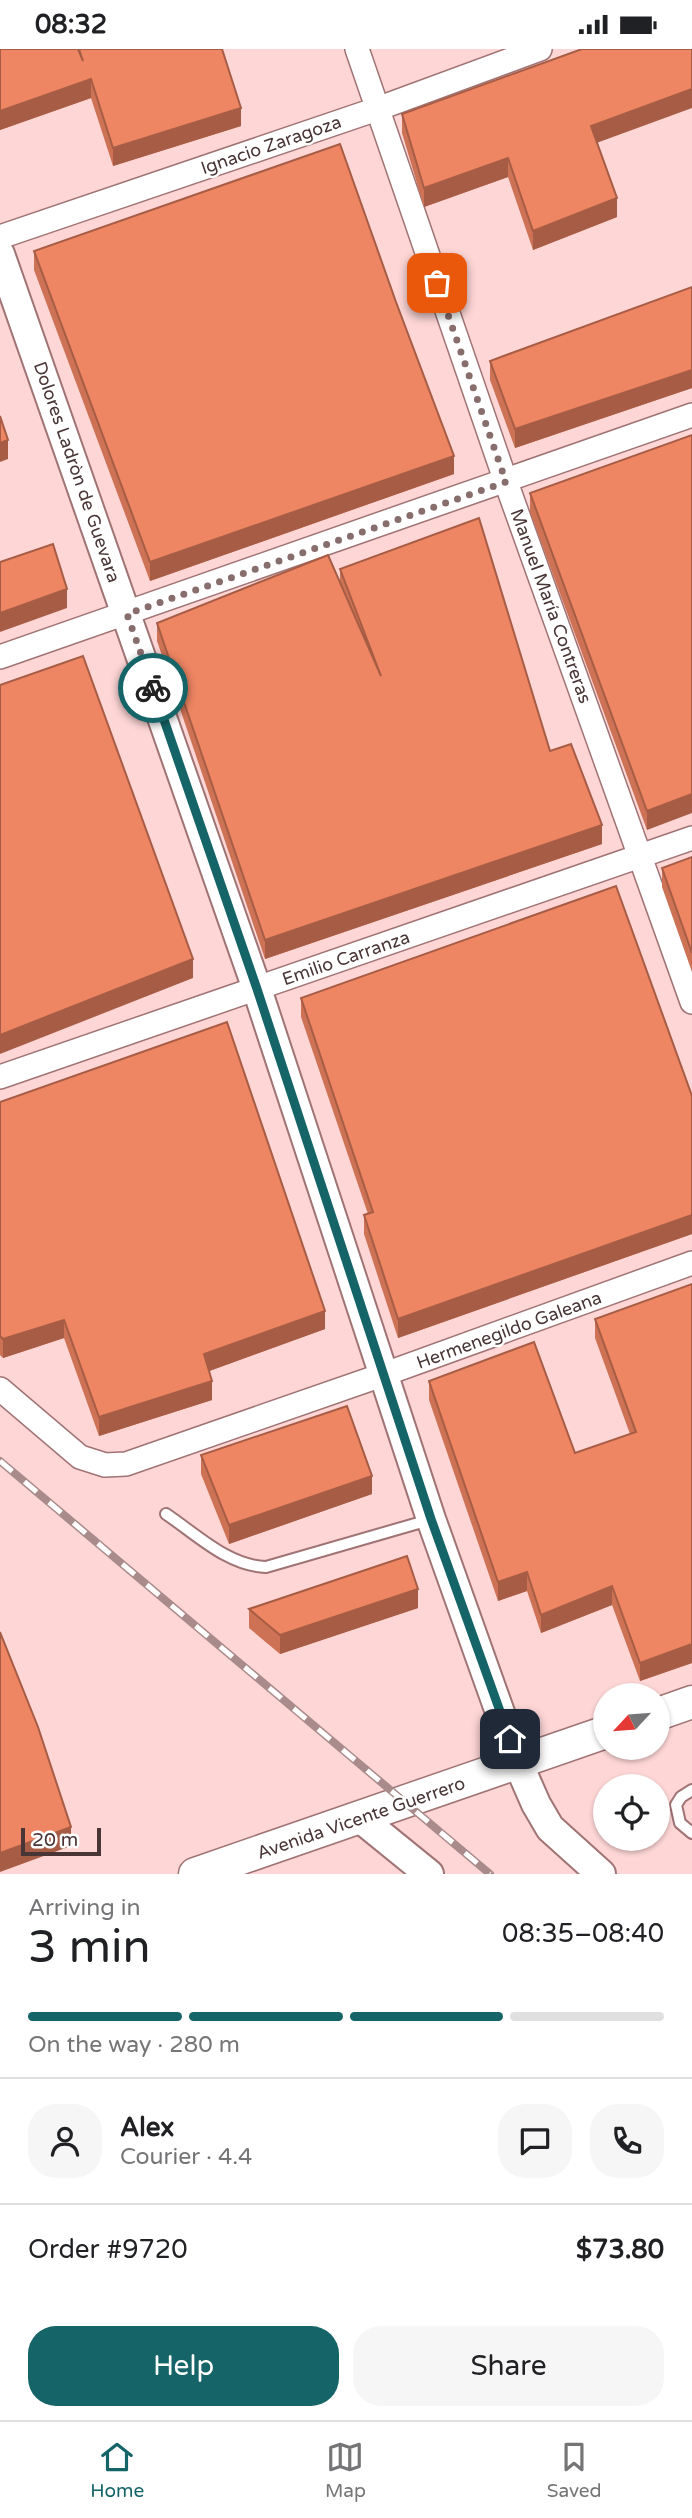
<!DOCTYPE html>
<meta charset="utf-8">
<style>
:root{--surface:#fff;--page:#f6f6f6;--text:#202124;--muted:#757577;--line:#e0e0e0;--accent:#156467}
body{margin:0;font-family:"Varela Round",sans-serif;background:var(--page);color:var(--text);height:100vh;display:flex;flex-direction:column;font-size:26px;white-space:nowrap}
*{box-sizing:border-box;margin:0}
p{font-size:23px;color:var(--muted)}
.icon{flex:none;width:38px;height:38px;fill:none;stroke:currentColor;stroke-width:2;stroke-linecap:round;stroke-linejoin:round}
.map{position:relative;height:1825px;overflow:hidden}
.side{display:flex;flex-direction:column;background:var(--surface);flex:1}
.side>*{flex:none}
.needle{width:46px;rotate:244deg}
.controls{position:absolute;left:593px;top:1634px;display:grid;gap:14px}
.controls a{display:grid;place-items:center;width:77px;height:77px;border-radius:50%;background:var(--surface);box-shadow:0 2px 5px #0004;font-size:35px}
.scale{position:absolute;left:21px;bottom:18px;width:80px;box-sizing:border-box;padding-left:7px;border:4px solid #493535;border-top:0;font-size:19px;line-height:24px;white-space:nowrap;color:#493535;-webkit-text-stroke:5px #fff;paint-order:stroke}
.pin{position:absolute;display:grid;place-items:center;width:60px;height:60px;color:#fff;margin:-30px;border-radius:14px;box-shadow:0 4px 10px #0006}
.courier{position:absolute;display:grid;place-items:center;width:70px;height:70px;margin:-35px;border:5px solid #156467;border-radius:50%;background:#fff;color:#222;box-shadow:0 2px 9px #0007}
.overview em{font-style:normal;font-weight:600}
.overview div{display:flex;flex-direction:column-reverse}
.overview{display:flex;align-items:center;justify-content:space-between;height:119px;padding:0 28px}
h1{font-size:46px;font-weight:600;line-height:52px}
.bar{display:grid;grid-template-columns:repeat(4,1fr);gap:10px 7px;align-content:center;height:84px;padding:0 28px}
.bar i{height:9px;border-radius:5px;background:var(--line)}
.bar .active{background:var(--accent)}
.bar p{grid-column:span 4}
.line{display:flex;align-items:center;gap:18px;padding:0 28px;border-top:2px solid var(--line)}
.line div{flex:1}
.round{display:grid;place-items:center;flex:none;width:74px;height:74px;border-radius:28px;background:var(--page)}
.primary-button{display:flex;gap:14px;margin-top:auto;padding:14px 28px}
.primary-button a{flex:1;height:80px;border-radius:28px;background:var(--accent);color:#fff;font-size:28px;font-weight:600;line-height:80px;text-align:center}
.primary-button a+a{background:var(--page);color:var(--text)}
.status{display:flex;justify-content:space-between;align-items:center;height:49px;padding:0 35px;background:var(--surface);direction:ltr}
.status svg{height:19px;fill:currentColor}
.tabs{display:flex;justify-content:space-around;align-items:center;height:98px;border-top:2px solid var(--line);background:var(--surface);font-size:19px;color:var(--muted)}
.tabs a{display:grid;justify-items:center;gap:4px}
.tabs .active{color:var(--accent)}
.map>svg:first-child{display:block}
</style>
<div class="status"><b>08:32</b><svg viewBox="0 0 49 12"><path d="M0 12V9h3v3zM5 12V6h3v6zM10 12V3h3v9zM15 12V0h3v12zM26 1h20v11H26zM47 4h2v5h-2z"/></svg></div>
<div class="map">
<svg width="692" height="1825" viewBox="0 0 692 1825">
<rect width="100%" height="100%" fill="#fed6d6"/>
<g fill="none" stroke-linecap="round" stroke-linejoin="round">
<defs>
<path id="service" d="M166 1465C196 1485 228 1517 266 1518L429 1471
M692 1741 681 1748 676 1756 680 1774 692 1784"/>
<path id="minor" d="M357 0 506 433 692 953
M0 188 377 60 540 0
M0 608 692 366
M0 1028 692 789
M0 1340 80 1408 105 1416 126 1415 385 1325 692 1214"/>
<path id="tertiary" d="M0 205 257 940 431 1470 518 1714 536 1755 550 1779 601 1825
M360 1769 429 1825"/>
<path id="secondary" d="M658 1665 692 1653
M195 1825 606 1683"/>
</defs>
<use href="#service" stroke="#a07374" stroke-width="14"/>
<use href="#minor" stroke="#a07374" stroke-width="26"/>
<use href="#tertiary" stroke="#a07374" stroke-width="32"/>
<use href="#secondary" stroke="#a07374" stroke-width="35"/>
<use href="#service" stroke="#fff" stroke-width="10"/>
<use href="#minor" stroke="#fff" stroke-width="23"/>
<use href="#tertiary" stroke="#fff" stroke-width="28"/>
<use href="#secondary" stroke="#fff" stroke-width="32"/>
<defs>
<path id="rail" d="M0 1412 490 1825"/>
</defs>
<use href="#rail" stroke="#aa8b8b" stroke-width="8"/>
<use href="#rail" stroke="#fff" stroke-width="5" stroke-dasharray="16" stroke-linecap="butt"/>
</g>
<path fill="#cd7255" d="M0 0 241 77 113 117 91 49 0 81Z
M402 65 597 94 617 168 533 201 508 128 424 158 402 84Z
M34 202 454 425 150 532 34 221Z
M692 238V339L515 399 490 331V312Z
M692 386 647 781 530 463V444Z
M340 520 550 702 602 795 265 910 157 592V574L340 534Z
M692 808V923L662 838V819Z
M301 949 692 1047V1185L398 1289 364 1185V1166L368 1165 301 968Z
M0 1053 325 1280 209 1322 212 1351 99 1387 64 1289 3 1309 0 1306Z
M692 1235V1614L640 1632 612 1556 541 1584 527 1542 498 1552 429 1351V1332L575 1404 630 1385 595 1289V1270Z
M201 1406 372 1445 229 1495 201 1425Z
M418 1559 280 1605 249 1579V1560Z"/>
<path fill="#a75d45" d="M91 30V49L0 81V62Z
M692 40V59L591 96V77Z
M241 59V77L113 117V99Z
M508 109V128L424 158V139Z
M617 149V168L533 201V182Z
M692 321V339L515 399V380Z
M8 391V410L0 413V394Z
M454 407V425L150 532V513Z
M67 540V559L0 583V564Z
M692 745V764L647 781V762Z
M602 776V795L265 910V891Z
M193 910V929L0 1005V986Z
M692 1166V1185L398 1289V1270Z
M325 1262V1280L204 1324V1305Z
M64 1271V1289L3 1309V1290Z
M212 1332V1351L99 1387V1368Z
M372 1427V1445L229 1495V1476Z
M527 1523V1542L498 1552V1533Z
M612 1537V1556L541 1584V1566Z
M418 1540V1559L280 1605V1586Z
M692 1595V1614L640 1632V1614Z
M71 1778V1797L0 1823V1804Z"/>
<path fill="#ee8563" stroke="#a75d45" stroke-width="2" d="M0 0H78L83 12 79 0H222L241 59 113 99 91 30 0 62Z
M582 0H692V40L591 77 617 149 533 182 508 109 424 139 402 65Z
M340 95 396 253 454 407 150 513 34 202Z
M692 238V321L515 380 490 312Z
M0 367 8 391 0 394Z
M692 386V745L647 762 530 444Z
M479 469 550 702 571 695 602 776 265 891 157 574 328 506 381 627 340 520Z
M53 495 67 540 0 564V513Z
M83 607 193 910 0 986V636Z
M692 808V904L662 819Z
M616 837 692 1047V1166L398 1270 364 1166 373 1163 301 949Z
M227 973 325 1262 204 1305 212 1332 99 1368 64 1271 3 1290 0 1287V1053Z
M692 1235V1595L640 1614 612 1537 541 1566 527 1523 498 1533 429 1332 534 1293 575 1404 636 1383 595 1270Z
M347 1357 372 1427 229 1476 201 1406Z
M407 1507 418 1540 280 1586 249 1560Z
M0 1583 38 1678 71 1778 0 1804Z"/>
<g fill="none" stroke-linecap="round" stroke-linejoin="round">
<path stroke="#886d6d" stroke-width="7" stroke-dasharray="0 12.6" d="M153 639 127 565 506 433 437 234"/>
<path stroke="#156467" stroke-width="9" d="M153 639 257 940 431 1470 510 1690"/>
</g>
<g text-anchor="middle" stroke-width="5" stroke-linejoin="round" paint-order="stroke">
<g font-size="18" fill="#493535" stroke="#fff">
<text transform="translate(271 96) rotate(-19)" y="6">Ignacio Zaragoza</text>
<text transform="translate(77 423) rotate(71)" y="6">Dolores Ladròn de Guevara</text>
<text transform="translate(551 557) rotate(70)" y="6">Manuel María Contreras</text>
<text transform="translate(346 909) rotate(-19)" y="6">Emilio Carranza</text>
<text transform="translate(509 1281) rotate(-20)" y="6">Hermenegildo Galeana</text>
<text transform="translate(361 1769) rotate(-19)" y="6">Avenida Vicente Guerrero</text>
</g>
</g>
</svg>
<div class="controls">
<a><svg class="needle" viewBox="-14 -14 28 28"><path d="M0-13l5 13h-10z" fill="#e53935"/><path d="M0 13l5-13h-10z" fill="#757577"/></svg></a>
<a><svg class="icon" aria-label="locate" viewBox="0 0 24 24"><circle cx="12" cy="12" r="6"/><path d="M12 2v4M12 18v4M2 12h4M18 12h4"/></svg></a>
</div>
<div class="scale">20 m</div>
<div class="pin" style="left:437px;top:234px;background:#ea580c"><svg class="icon" aria-label="bag" viewBox="0 0 24 24"><path d="M5 8h14l-1 12H6zM9 8a3 3 0 0 1 6 0"/></svg></div>
<div class="pin" style="left:510px;top:1690px;background:#1f2937"><svg class="icon" aria-label="home" viewBox="0 0 24 24"><path d="M3 11l9-7 9 7M6 9v11h12V9"/></svg></div>
<div class="courier" style="left:153px;top:639px"><svg class="icon" aria-label="bike" viewBox="0 0 24 24"><circle cx="6" cy="16" r="4"/><circle cx="18" cy="16" r="4"/><path d="M6 16l4-8h5l3 8M10 8l3 8H6M13 5h3"/></svg></div>
</div>
<section class="side">
<div class="overview"><div><h1>3 min</h1><p>Arriving in</p></div><em>08:35–08:40</em></div>
<div class="bar"><i class="active"></i><i class="active"></i><i class="active"></i><i></i><p>On the way · 280 m</p></div>
<div class="line" style="height:126px"><a class="round"><svg class="icon" aria-label="person" viewBox="0 0 24 24"><circle cx="12" cy="8" r="4"/><path d="M4 21q1-7 8-7t8 7"/></svg></a><div><b>Alex</b><p>Courier · 4.4</p></div><a class="round"><svg class="icon" aria-label="chat" viewBox="0 0 24 24"><path d="M4 5h16v11H9l-5 4z"/></svg></a><a class="round"><svg class="icon" aria-label="phone" viewBox="0 0 24 24"><path d="M5 4h4l2 5-3 2q2 4 5 5l2-3 5 2v4C11 20 4 13 5 4z"/></svg></a></div>
<div class="line" style="height:91px"><div>Order #9720</div><b>$73.80</b></div>
<div class="primary-button"><a>Help</a><a>Share</a></div>
</section>
<nav class="tabs">
<a class="active"><svg class="icon" aria-label="home" viewBox="0 0 24 24"><path d="M3 11l9-7 9 7M6 9v11h12V9"/></svg>Home</a>
<a><svg class="icon" aria-label="map" viewBox="0 0 24 24"><path d="M3 6l6-2 6 2 6-2v14l-6 2-6-2-6 2zM9 4v14M15 6v14"/></svg>Map</a>
<a><svg class="icon" aria-label="saved" viewBox="0 0 24 24"><path d="M7 4h10v16l-5-4-5 4z"/></svg>Saved</a>
</nav>
